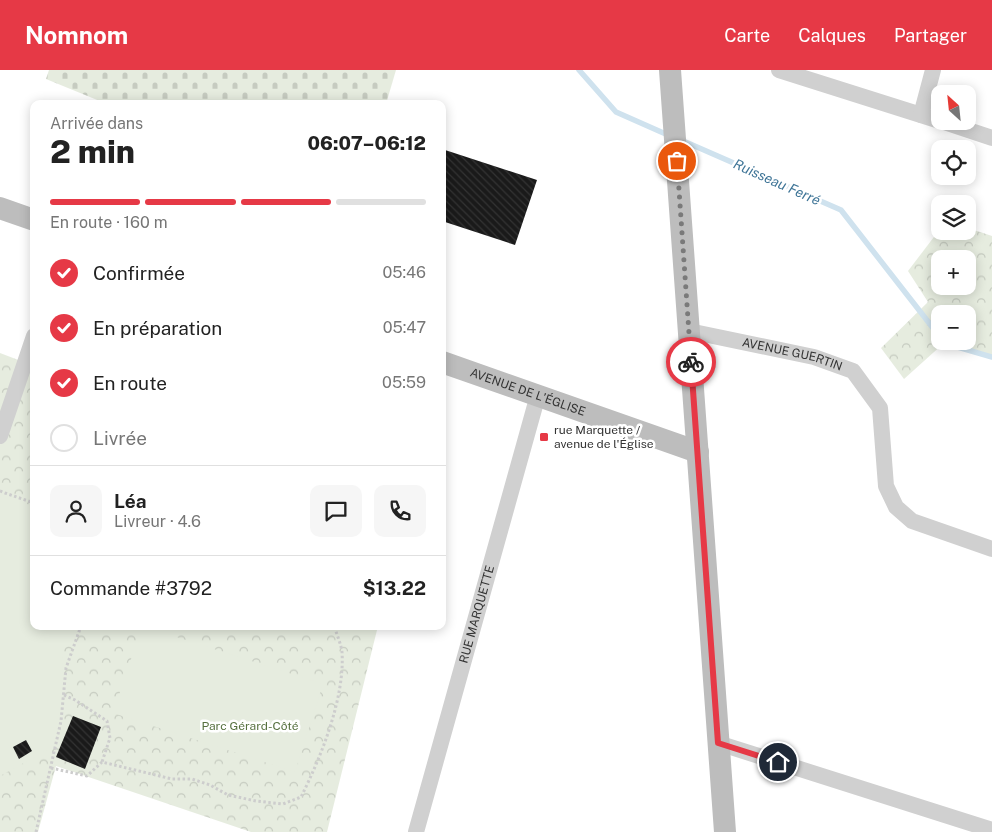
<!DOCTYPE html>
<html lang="fr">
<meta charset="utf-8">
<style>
:root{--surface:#fff;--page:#f6f6f6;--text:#222;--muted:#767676;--line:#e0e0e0;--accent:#e63946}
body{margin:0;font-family:"Public Sans",sans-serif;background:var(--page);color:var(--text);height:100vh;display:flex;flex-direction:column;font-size:19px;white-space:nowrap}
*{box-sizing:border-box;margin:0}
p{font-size:16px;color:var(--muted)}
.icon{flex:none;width:28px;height:28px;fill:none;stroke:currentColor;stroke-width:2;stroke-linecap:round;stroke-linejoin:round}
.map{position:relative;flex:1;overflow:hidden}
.panel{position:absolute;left:30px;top:30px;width:416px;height:530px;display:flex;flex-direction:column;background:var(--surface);border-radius:10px;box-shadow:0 2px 12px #0003}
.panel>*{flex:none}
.needle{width:32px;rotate:333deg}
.controls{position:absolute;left:931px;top:15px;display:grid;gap:10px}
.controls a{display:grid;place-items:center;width:45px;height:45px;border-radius:10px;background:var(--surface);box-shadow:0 2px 12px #0003;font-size:25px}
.pin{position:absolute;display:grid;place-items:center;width:42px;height:42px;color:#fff;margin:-21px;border:2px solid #fff;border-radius:50%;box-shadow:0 1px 5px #0007}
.courier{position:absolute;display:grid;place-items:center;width:50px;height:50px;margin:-25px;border:4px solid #e63946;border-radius:50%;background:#fff;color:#222;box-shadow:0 1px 6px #0007}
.head em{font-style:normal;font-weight:800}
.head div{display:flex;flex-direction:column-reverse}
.head{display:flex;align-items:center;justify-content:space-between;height:85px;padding:0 20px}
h1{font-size:32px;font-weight:800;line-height:38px}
.bar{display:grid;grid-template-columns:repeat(4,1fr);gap:8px 5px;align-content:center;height:60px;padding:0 20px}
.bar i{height:6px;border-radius:4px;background:var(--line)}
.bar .active{background:var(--accent)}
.bar p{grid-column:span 4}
.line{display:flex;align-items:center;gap:12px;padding:0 20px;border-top:1px solid var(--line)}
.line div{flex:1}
.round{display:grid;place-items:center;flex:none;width:52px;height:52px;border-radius:10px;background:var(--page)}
ol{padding:0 20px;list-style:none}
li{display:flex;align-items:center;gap:15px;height:55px}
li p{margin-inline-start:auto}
li .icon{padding:5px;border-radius:50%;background:var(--accent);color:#fff;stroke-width:4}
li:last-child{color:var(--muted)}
li i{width:28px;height:28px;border:2px solid var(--line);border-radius:50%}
header{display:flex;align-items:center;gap:30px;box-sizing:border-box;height:70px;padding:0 25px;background:var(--accent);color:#fff}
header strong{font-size:24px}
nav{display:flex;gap:28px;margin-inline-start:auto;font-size:18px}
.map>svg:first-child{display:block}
</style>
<header>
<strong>Nomnom</strong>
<nav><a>Carte</a><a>Calques</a><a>Partager</a></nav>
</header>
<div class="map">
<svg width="992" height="762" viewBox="0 0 992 762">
<defs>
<pattern id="forest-crowns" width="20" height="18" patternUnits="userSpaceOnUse" patternTransform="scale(1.25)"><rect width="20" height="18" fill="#e6ecdf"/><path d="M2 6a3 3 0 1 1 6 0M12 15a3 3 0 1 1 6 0" fill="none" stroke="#c6cbc0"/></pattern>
<pattern id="cemetery-stones" width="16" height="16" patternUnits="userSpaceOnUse" patternTransform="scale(1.25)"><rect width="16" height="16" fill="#e6ecdf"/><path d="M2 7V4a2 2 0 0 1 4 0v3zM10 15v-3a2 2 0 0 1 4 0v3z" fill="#c6cbc0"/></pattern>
<pattern id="building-back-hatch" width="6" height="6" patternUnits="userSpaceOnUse" patternTransform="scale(1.25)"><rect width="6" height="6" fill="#1a1a1a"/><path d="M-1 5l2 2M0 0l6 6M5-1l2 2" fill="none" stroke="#333"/></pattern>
</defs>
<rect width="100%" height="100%" fill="#fff"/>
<path fill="url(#forest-crowns)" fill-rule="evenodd" d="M968 158 992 166V287L944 273 904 309 881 278 928 232 908 201 940 159V161H968ZM940 189H968V216H940ZM940 244H968V271H940Z
M0 283 34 296V556H378L327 762H251L56 696 38 762H0Z"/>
<path fill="url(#cemetery-stones)" d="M49 0H396L386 34H107L46 9Z"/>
<path fill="#e6ecdf" d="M0 426 34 436V556H72L63 583 60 673 0 706Z
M142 556 323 614 295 702 113 643Z"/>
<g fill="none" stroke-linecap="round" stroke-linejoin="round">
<path stroke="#cfe2ee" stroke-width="5.5" d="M579 0 616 42 668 65
M681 70 841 140 940 267
M943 271 944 273 992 287"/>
</g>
<path fill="url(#building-back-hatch)" d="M442 79 537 110 515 175 442 151Z
M73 646 101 657 85 699 56 687Z
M26 670 32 681 19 689 13 677Z"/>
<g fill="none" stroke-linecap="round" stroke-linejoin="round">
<path stroke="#cdcdcd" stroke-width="3" stroke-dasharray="2.5 2.5" stroke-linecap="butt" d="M0 421 5 423 34 433
M64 625 75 630 107 651 110 668 102 692
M51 698 87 706 102 692 172 709H192L210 715 228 725 256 731 283 734 301 727C321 687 345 628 342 582 341 574 337 565 334 556
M36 762 61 651 66 598 81 556"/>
<g stroke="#d0d0d0" stroke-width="16">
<path d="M779 0 940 51"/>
<path d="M921 45 933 0"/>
<path d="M941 51 992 68"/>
<path id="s1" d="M689 261 814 287 853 301 880 338 886 416 896 437 912 451 992 479"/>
<path d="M0 366 34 266"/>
<path d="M718 673 992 760"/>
<path id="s2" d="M416 762 538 325"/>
</g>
<g stroke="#bdbdbd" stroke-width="22">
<path d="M670 0 725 762"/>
<path d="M0 138 34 150"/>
<path id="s3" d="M442 292 698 382"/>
</g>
</g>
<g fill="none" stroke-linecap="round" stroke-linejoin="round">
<path stroke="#7a7a7a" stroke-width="5" stroke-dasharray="0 9" d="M677 91 691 292"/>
<path stroke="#e63946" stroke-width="6" d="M691 292 718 673 778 692"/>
</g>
<rect fill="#e63946" stroke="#fff" stroke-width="2" x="539" y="362" width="10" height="10" rx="2.5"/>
<g text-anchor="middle" stroke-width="5" stroke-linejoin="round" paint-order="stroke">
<g font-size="12" fill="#333" stroke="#fff">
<text dy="4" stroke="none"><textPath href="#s1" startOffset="106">AVENUE GUERTIN</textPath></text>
<text dy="4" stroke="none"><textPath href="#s3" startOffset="91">AVENUE DE L'ÉGLISE</textPath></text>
<text dy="4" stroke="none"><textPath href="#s2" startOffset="226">RUE MARQUETTE</textPath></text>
</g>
<g font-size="12" fill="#333" stroke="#fff" text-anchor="start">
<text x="554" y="364">rue Marquette /<tspan x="554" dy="14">avenue de l'Église</tspan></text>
</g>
<g font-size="12" fill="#56703f" stroke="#fff">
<text x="250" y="660">Parc Gérard-Côté</text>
</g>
<g font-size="14" font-style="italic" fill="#3f7597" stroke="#fff">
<text transform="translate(777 112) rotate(24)" y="5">Ruisseau Ferré</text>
</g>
</g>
</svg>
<div class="controls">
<a><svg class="needle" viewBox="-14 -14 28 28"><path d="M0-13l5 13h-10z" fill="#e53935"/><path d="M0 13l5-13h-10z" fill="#767676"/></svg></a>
<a><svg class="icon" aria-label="locate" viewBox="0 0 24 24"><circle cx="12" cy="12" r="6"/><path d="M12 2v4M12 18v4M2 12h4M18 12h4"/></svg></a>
<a><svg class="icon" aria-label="layers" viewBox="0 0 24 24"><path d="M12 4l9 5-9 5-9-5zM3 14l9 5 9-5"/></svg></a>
<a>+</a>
<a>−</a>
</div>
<div class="pin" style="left:677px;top:91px;background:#ea580c"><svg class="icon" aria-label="bag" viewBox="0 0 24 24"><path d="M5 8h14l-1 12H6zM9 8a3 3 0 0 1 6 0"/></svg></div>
<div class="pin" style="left:778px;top:692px;background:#1f2937"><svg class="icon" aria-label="home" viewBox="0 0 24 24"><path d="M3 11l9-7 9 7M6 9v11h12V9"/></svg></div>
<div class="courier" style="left:691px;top:292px"><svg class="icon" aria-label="bike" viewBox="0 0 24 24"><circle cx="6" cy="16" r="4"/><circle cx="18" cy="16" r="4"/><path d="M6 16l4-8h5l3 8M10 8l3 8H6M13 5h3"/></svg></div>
<section class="panel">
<div class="head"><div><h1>2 min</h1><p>Arrivée dans</p></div><em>06:07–06:12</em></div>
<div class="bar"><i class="active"></i><i class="active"></i><i class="active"></i><i></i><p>En route · 160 m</p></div>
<ol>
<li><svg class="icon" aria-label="check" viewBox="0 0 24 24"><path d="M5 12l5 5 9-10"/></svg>Confirmée<p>05:46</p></li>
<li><svg class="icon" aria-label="check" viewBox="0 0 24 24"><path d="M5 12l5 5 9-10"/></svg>En préparation<p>05:47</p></li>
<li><svg class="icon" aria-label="check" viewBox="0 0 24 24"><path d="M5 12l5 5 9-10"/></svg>En route<p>05:59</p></li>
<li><i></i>Livrée</li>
</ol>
<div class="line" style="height:90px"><a class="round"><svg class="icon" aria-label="person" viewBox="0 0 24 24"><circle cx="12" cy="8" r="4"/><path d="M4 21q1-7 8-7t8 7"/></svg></a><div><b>Léa</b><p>Livreur · 4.6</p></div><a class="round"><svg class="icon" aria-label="chat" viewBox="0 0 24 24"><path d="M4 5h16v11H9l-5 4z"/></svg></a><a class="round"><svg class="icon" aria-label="phone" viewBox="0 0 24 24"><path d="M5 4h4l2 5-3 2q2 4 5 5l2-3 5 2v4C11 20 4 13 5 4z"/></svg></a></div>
<div class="line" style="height:65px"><div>Commande #3792</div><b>$13.22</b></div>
</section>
</div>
